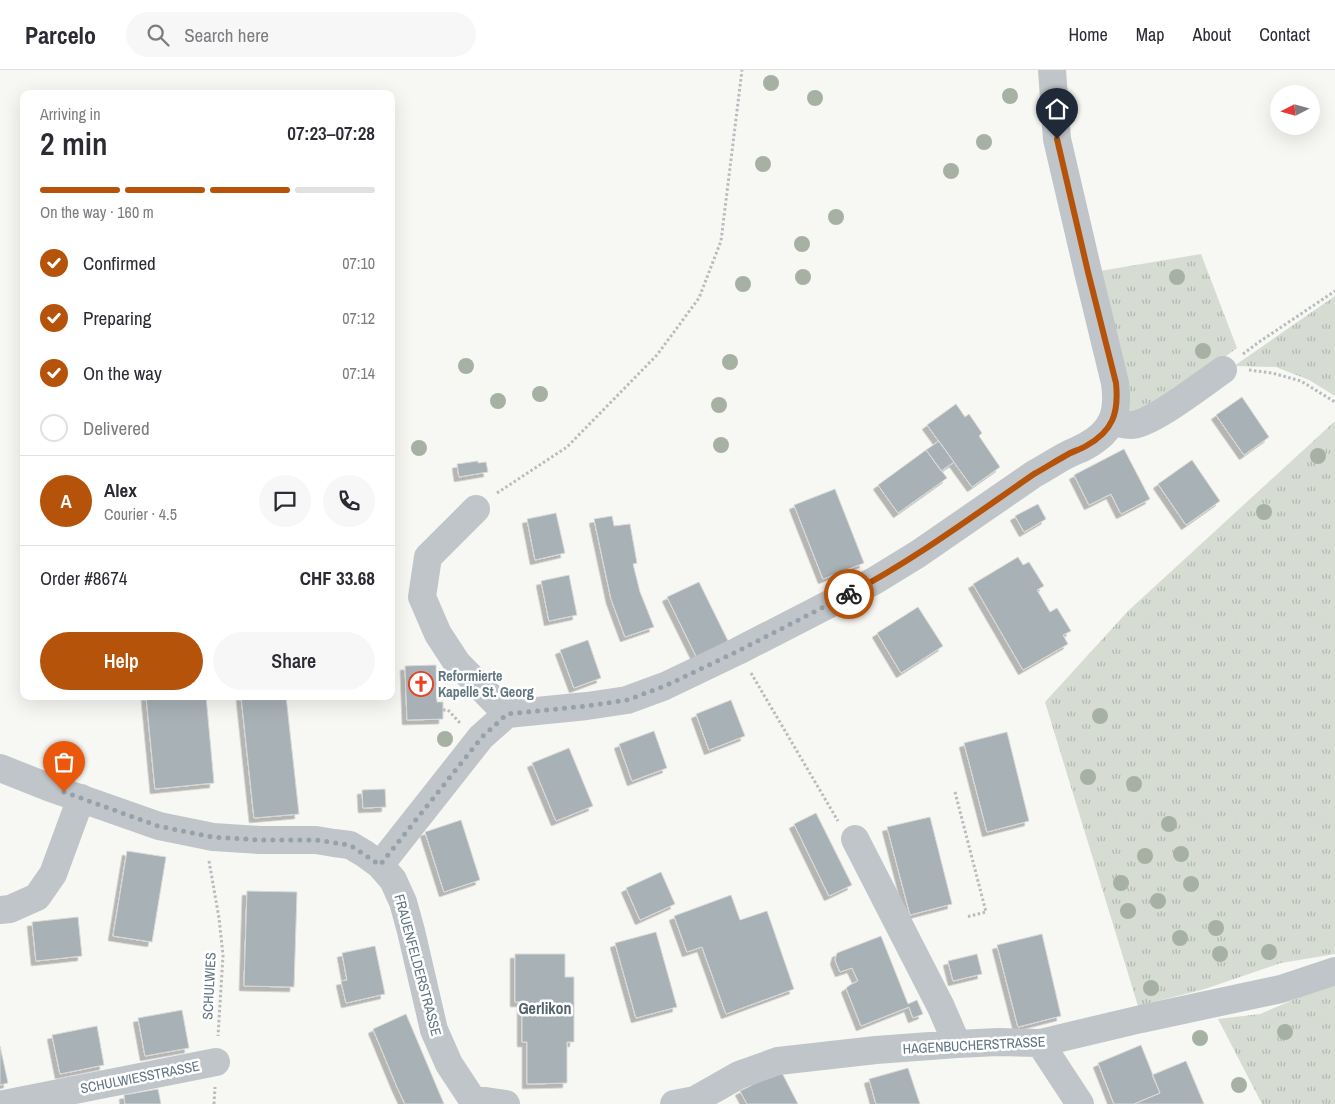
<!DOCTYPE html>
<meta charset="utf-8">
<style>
:root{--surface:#fff;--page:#f7f7f7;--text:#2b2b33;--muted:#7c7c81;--line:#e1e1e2;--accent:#b45309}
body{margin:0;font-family:"Archivo Narrow",sans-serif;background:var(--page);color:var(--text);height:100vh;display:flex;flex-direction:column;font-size:19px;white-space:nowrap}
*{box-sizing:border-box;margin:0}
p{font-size:16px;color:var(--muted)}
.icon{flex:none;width:28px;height:28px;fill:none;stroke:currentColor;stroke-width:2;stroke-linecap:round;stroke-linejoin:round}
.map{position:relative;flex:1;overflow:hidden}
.side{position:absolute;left:20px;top:20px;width:375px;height:610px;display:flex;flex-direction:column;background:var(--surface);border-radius:10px;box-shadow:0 5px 20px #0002}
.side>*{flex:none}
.needle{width:32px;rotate:264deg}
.controls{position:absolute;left:1270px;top:15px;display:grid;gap:10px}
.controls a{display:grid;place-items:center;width:50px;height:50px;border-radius:50%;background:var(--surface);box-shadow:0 5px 20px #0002;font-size:25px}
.pin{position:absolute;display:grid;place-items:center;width:42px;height:42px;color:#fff;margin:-51px -21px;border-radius:50% 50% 50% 0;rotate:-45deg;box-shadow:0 0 5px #0007}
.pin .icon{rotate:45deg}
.courier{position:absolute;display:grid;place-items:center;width:50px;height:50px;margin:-25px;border:4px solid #b45309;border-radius:50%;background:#fff;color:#222;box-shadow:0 1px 6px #0007}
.summary em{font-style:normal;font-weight:600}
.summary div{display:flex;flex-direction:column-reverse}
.summary{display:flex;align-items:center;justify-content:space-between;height:85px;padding:0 20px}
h1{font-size:32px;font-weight:600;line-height:38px}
.bar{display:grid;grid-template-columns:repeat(4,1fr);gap:8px 5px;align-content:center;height:60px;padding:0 20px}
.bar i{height:6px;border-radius:4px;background:var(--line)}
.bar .current{background:var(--accent)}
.bar p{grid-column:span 4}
.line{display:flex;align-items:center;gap:12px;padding:0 20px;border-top:1px solid var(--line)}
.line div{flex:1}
.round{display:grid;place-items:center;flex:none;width:52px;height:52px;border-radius:26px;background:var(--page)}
ol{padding:0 20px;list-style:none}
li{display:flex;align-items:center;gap:15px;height:55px}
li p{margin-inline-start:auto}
li .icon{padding:5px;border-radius:50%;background:var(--accent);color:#fff;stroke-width:4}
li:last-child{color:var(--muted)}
li i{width:28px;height:28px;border:2px solid var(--line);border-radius:50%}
.cta{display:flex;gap:10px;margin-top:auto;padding:10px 20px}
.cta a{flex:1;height:58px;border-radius:30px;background:var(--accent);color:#fff;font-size:20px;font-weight:600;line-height:58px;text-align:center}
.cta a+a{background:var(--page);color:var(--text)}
header{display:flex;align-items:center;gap:30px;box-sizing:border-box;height:70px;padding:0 25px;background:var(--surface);border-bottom:1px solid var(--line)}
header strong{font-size:24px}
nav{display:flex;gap:28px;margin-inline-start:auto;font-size:18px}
.search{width:350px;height:45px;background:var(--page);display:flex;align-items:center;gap:12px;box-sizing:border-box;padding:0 18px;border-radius:28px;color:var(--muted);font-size:19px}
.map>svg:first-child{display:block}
</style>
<header>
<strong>Parcelo</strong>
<div class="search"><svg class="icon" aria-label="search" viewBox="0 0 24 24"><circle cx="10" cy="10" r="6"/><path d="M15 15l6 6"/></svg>Search here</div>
<nav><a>Home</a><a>Map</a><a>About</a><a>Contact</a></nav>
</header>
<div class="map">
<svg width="1335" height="1034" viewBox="0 0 1335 1034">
<defs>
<pattern id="grass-tufts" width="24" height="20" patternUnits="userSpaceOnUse" patternTransform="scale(1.25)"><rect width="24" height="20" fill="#d7dcd3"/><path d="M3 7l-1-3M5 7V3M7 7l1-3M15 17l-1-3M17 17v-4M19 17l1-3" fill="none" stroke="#b2b7b1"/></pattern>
<filter id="shadow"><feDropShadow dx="-4.5" dy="4.5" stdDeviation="0" flood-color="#0004"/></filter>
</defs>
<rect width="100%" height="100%" fill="#f7f7f4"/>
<path fill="url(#grass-tufts)" d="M1201 184 1237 278 1150 342 1128 346 1094 202Z
M1335 226V326L1309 310 1276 297 1234 296Z
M1335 351V884L1281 893 1205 919 1138 936 1045 632 1128 541Z
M1335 912V1034H1262L1218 949 1260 944Z"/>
<path fill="#a7b1b6" stroke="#d9d9d6" filter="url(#shadow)" d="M1242 327 1269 367 1244 385 1216 345Z
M956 334 965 347 969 344 982 363 979 366 1000 397 972 417 927 355Z
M939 371 954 392 941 401 926 380Z
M1124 379 1150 429 1121 444 1111 424 1089 435 1074 405Z
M926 380 947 408 898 443 878 415Z
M1192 390 1220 431 1186 455 1158 414Z
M478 391V393L486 392 488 402 459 407 457 394Z
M835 419 864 493 823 509 794 435Z
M1038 434 1046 449 1024 462 1015 446Z
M556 443 565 483 535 490 527 449Z
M612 446 614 456 630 454 637 493 633 494 640 522 654 557 625 567 611 529 594 449Z
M1018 487 1023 495 1029 492 1044 516 1037 520 1050 542 1057 538 1071 561 1063 565 1068 574 1023 600 973 514Z
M569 505 577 545 549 551 541 511Z
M699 512 729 573 697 588 667 527Z
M918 537 943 576 901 603 877 563Z
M588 570 601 608 574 618 560 580Z
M436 595 437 632H443V649L407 650 405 596Z
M146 626H206L214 713 155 719Z
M241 626H286L299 744 254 748Z
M731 630 745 666 709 680 696 644Z
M654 661 667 698 632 711 619 674Z
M1007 662 1029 751 987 762 964 673Z
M569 678 593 736 556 751 532 693Z
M385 719 386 737 363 738 362 720Z
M816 743 852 815 829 826 794 754Z
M930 747 952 834 910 845 887 757Z
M461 750 480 810 444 822 425 762Z
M127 781 166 787 152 872 113 866Z
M661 802 675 834 640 850 626 818Z
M247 821 297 822 294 917 244 916Z
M731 825 740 850 767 841 794 919 726 944 702 877 687 882 674 846Z
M78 847 82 886 36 891 32 852Z
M656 862 677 937 636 948 615 873Z
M1042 864 1061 946 1018 957 997 875Z
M881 866 908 934 917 930 923 944 913 948 909 937 861 956 846 918 850 915 858 911 852 898 840 902 835 890 837 883Z
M375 876 385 924 346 933 341 911 347 910 342 883Z
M515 884H565V907H574V972H567V1013L527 1014V972H522V932H515Z
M977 884 982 904 953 911 948 891Z
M182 940 189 978 145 986 138 948Z
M406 944 444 1034H405L397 1017 373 959Z
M97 956 104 995 60 1004 52 965Z
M1141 975 1160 1023 1134 1034H1114L1098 993Z
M0 976 8 1013 0 1015Z
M1186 991 1204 1034H1134L1160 1023 1152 1005Z
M908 998 920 1034H876L869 1009Z
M781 1001 798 1034H747L740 1021Z
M158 1019 161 1034H125L124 1025Z"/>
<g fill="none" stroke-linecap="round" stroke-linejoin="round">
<path stroke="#b8bcbf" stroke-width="3" stroke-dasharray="2.5 2.5" stroke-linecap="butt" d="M1243 284 1259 272 1335 221
M1249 300 1272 303 1301 311 1335 332
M497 423 567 377 657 285 699 228 721 171 742 0
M751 603 838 751
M443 640H448L460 653
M955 722 986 842 966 847
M209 791 219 848 223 885 218 966
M214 1034 215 1017"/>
<path stroke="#c0c5c9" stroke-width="28" d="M1112 352C1118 353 1125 355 1131 355 1151 355 1204 313 1223 300
M476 439 428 487 422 527 438 564 457 593 507 644
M0 698 48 717 159 756 213 767 260 770H316L334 773 350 775 365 784 380 795 393 810 403 832 411 861 434 960 449 994 472 1029
M855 769 941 937 957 974
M380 795 481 667 507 644 587 636 627 630 665 616 738 581 874 511 918 484 1034 404C1045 398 1054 392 1065 386 1072 382 1079 380 1086 376 1113 361 1119 343 1115 313L1088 202 1057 69 1052 0
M0 840 10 839 37 827 53 804 81 728
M1040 973 1080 1034
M472 1029 506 1034
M4 1034 216 992
M674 1034 695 1030 739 1005 778 991 876 980 957 974 998 972 1040 973 1141 949 1281 919 1335 901"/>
</g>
<g fill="#a7b1a3">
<circle cx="771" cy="13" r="8"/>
<circle cx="1010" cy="26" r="8"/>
<circle cx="815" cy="28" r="8"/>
<circle cx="984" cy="72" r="8"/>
<circle cx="763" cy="94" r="8"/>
<circle cx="951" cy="101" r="8"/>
<circle cx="836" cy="147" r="8"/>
<circle cx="802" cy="174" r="8"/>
<circle cx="803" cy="207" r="8"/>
<circle cx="1177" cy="207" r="8"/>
<circle cx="743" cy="214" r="8"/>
<circle cx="1203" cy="281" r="8"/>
<circle cx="730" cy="292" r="8"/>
<circle cx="466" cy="296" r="8"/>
<circle cx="540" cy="324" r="8"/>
<circle cx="498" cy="331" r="8"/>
<circle cx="719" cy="335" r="8"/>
<circle cx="721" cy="375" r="8"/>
<circle cx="419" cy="378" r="8"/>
<circle cx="1318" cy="386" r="8"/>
<circle cx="1264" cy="442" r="8"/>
<circle cx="1100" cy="646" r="8"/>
<circle cx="445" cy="669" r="8"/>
<circle cx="1088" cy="707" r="8"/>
<circle cx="1134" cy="714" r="8"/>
<circle cx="1169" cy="754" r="8"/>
<circle cx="1181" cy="784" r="8"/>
<circle cx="1145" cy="786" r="8"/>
<circle cx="1121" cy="813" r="8"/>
<circle cx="1191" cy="814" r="8"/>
<circle cx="1158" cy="831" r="8"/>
<circle cx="1128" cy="841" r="8"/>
<circle cx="1216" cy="858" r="8"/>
<circle cx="1180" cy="868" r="8"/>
<circle cx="1269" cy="882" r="8"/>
<circle cx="1220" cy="884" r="8"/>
<circle cx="1151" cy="918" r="8"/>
<circle cx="1285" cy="962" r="8"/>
<circle cx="1200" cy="968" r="8"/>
<circle cx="1239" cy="1015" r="8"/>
</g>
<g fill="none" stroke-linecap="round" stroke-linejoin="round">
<path stroke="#96a2a9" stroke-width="5" stroke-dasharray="0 9" d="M64 722 158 756 212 767 260 770H316L350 775 380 795 482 667 507 644 587 636 627 630 665 616 738 581 849 524"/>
<path stroke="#b45309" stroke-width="6" d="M849 524C914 490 973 446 1034 404 1045 398 1054 392 1065 386 1071 382 1079 380 1086 376 1113 361 1119 343 1116 313L1088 202 1057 69"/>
</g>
<defs>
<symbol id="church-ring" viewBox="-11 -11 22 22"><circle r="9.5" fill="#fff" stroke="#eb3f20" stroke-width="1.5"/><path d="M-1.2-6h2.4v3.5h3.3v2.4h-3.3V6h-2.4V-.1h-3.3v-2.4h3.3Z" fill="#eb3f20"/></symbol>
</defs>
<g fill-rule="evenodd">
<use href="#church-ring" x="407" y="600" width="28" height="28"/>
</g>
<g text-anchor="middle" stroke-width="5" stroke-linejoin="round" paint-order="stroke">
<g font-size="14" font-weight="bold" fill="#617581" stroke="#fff" text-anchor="start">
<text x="438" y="611">Reformierte<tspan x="438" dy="16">Kapelle St. Georg</tspan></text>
</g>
<g font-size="14" fill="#617581" stroke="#fff">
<text transform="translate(418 895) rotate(75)" y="5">FRAUENFELDERSTRASSE</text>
<text transform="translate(209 916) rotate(-87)" y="5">SCHULWIES</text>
<text transform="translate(974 975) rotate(-3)" y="5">HAGENBUCHERSTRASSE</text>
<text transform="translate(140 1007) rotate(-11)" y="5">SCHULWIESSTRASSE</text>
</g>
<g font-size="16" font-weight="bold" fill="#53626b" stroke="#fff">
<text x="545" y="944">Gerlikon</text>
</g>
</g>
</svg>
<div class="controls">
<a><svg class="needle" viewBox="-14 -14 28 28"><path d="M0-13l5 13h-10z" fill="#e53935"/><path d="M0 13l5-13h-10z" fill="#7c7c81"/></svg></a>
</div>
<div class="pin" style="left:64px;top:722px;background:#ea580c"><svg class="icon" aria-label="bag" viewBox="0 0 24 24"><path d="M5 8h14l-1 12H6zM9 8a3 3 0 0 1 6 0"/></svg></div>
<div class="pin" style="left:1057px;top:69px;background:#1f2937"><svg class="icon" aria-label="home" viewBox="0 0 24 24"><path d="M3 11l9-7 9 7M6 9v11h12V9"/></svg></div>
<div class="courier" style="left:849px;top:524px"><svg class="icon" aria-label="bike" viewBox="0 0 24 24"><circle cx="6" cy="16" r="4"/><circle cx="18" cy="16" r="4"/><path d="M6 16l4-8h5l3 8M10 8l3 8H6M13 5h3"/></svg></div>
<section class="side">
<div class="summary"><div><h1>2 min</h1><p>Arriving in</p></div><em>07:23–07:28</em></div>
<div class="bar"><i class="current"></i><i class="current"></i><i class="current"></i><i></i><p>On the way · 160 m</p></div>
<ol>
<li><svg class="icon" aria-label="check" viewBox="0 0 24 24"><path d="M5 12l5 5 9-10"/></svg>Confirmed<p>07:10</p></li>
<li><svg class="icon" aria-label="check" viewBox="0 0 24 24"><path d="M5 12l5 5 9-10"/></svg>Preparing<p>07:12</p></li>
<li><svg class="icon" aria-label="check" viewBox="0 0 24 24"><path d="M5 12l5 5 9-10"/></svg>On the way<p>07:14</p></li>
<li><i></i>Delivered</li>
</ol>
<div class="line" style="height:90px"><b class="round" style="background:var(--accent);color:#fff">A</b><div><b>Alex</b><p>Courier · 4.5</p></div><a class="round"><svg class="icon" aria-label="chat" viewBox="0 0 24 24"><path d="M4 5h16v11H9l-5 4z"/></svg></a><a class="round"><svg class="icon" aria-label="phone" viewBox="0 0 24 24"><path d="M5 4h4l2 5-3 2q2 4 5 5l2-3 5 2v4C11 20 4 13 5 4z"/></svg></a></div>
<div class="line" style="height:65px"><div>Order #8674</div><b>CHF 33.68</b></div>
<div class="cta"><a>Help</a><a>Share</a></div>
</section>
</div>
